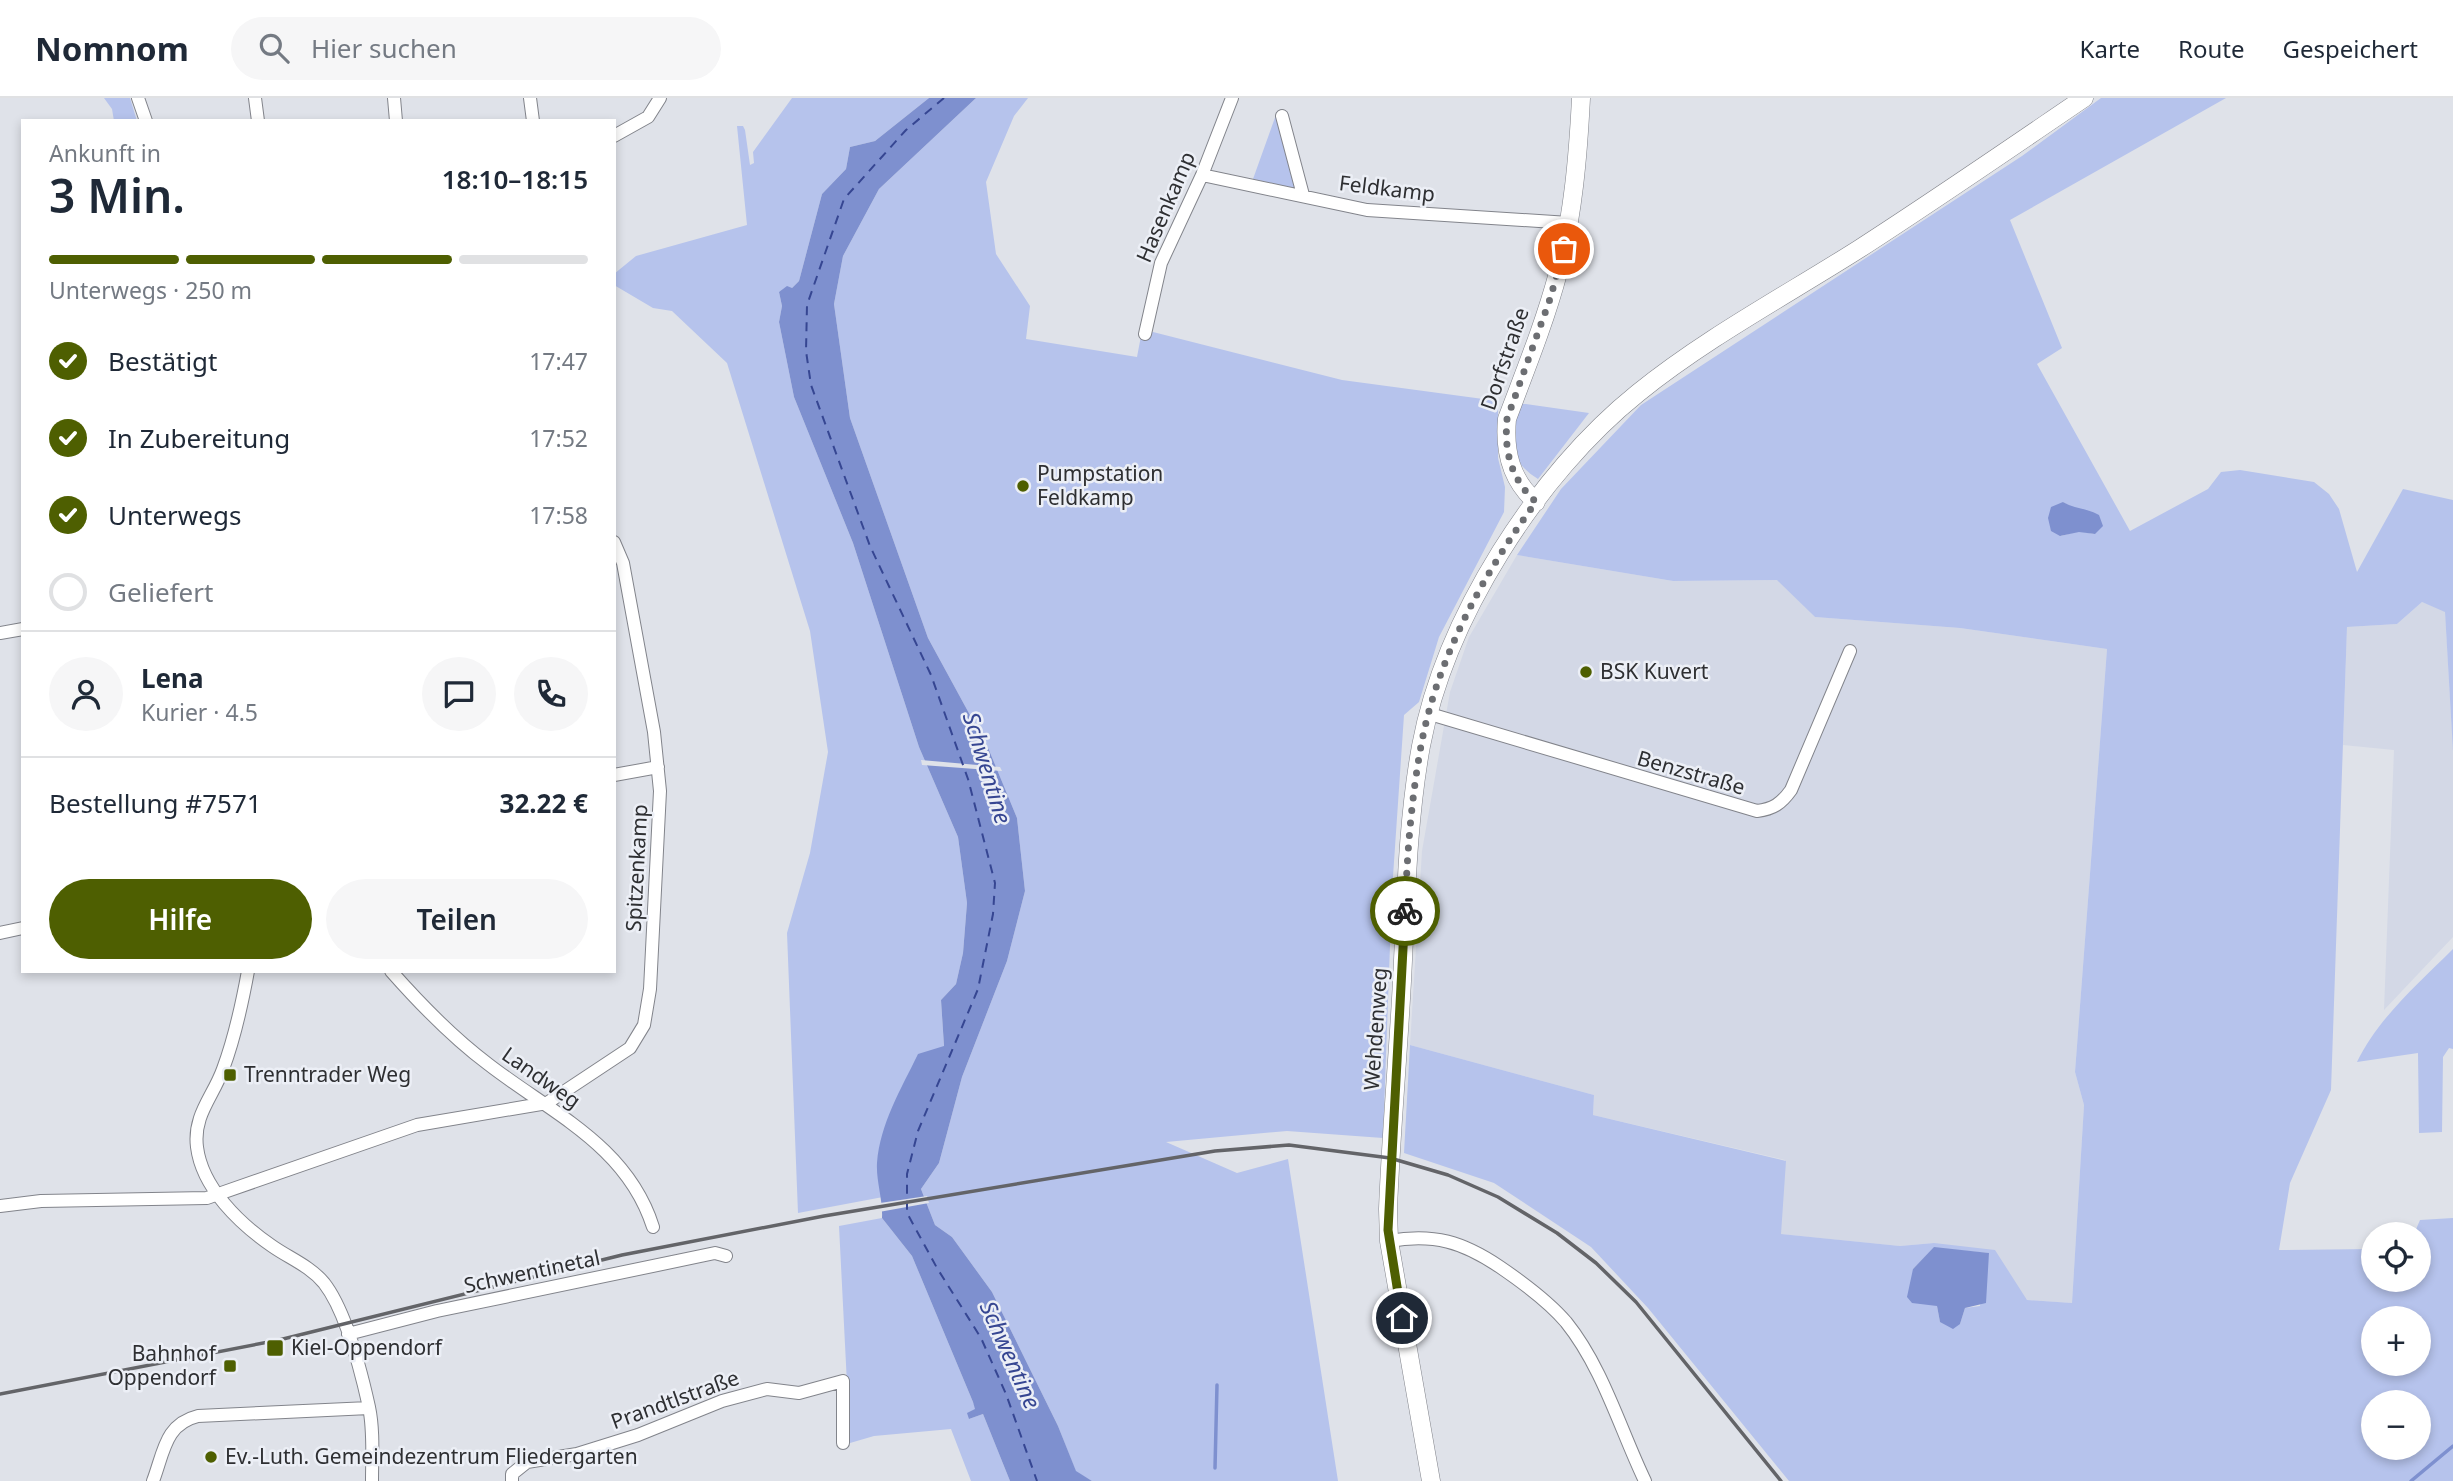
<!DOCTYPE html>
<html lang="de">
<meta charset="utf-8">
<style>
:root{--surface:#fff;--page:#f6f6f7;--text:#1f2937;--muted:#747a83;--line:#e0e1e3;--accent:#4e5f01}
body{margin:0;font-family:"Noto Sans",sans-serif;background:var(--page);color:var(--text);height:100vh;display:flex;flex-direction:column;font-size:26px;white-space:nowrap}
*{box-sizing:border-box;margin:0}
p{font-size:23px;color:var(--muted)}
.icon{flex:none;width:38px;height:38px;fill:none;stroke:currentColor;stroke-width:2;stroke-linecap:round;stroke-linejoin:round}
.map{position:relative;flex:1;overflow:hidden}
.sheet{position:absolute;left:21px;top:21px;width:595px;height:854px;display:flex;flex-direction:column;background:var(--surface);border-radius:0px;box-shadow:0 4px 10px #0003}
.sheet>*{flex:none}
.tools{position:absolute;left:2361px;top:1124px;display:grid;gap:14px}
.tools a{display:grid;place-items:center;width:70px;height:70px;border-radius:50%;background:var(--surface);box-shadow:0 4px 10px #0003;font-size:35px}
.pin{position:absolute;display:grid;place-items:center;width:60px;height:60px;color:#fff;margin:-30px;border:4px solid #fff;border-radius:50%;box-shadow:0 2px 7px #0007}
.courier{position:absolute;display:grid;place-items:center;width:70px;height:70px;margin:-35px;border:5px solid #4e5f01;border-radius:50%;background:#fff;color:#222;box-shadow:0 2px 9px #0007}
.overview em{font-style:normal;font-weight:600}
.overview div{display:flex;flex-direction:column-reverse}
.overview{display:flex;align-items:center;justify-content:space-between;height:119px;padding:0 28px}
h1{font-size:46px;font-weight:600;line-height:52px}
.bar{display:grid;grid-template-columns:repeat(4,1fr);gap:10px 7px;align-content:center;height:84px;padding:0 28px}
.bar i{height:9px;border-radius:5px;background:var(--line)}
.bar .current{background:var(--accent)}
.bar p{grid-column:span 4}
.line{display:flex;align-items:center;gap:18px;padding:0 28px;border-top:2px solid var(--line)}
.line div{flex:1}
.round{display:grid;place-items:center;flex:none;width:74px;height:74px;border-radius:37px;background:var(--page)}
ol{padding:0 28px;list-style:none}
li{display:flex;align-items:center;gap:21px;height:77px}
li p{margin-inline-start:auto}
li .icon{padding:7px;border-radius:50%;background:var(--accent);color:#fff;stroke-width:4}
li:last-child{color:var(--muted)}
li i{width:38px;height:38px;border:4px solid var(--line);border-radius:50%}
.action{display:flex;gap:14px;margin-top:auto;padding:14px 28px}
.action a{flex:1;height:80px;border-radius:42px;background:var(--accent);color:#fff;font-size:28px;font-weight:600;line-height:80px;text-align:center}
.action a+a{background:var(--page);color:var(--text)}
header{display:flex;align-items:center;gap:42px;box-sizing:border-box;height:98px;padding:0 35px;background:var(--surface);border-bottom:2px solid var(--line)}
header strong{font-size:33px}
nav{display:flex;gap:38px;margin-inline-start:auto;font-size:24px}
.search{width:490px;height:63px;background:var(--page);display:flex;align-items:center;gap:18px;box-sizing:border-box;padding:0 24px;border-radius:38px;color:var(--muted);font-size:26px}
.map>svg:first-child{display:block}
</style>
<header>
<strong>Nomnom</strong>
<div class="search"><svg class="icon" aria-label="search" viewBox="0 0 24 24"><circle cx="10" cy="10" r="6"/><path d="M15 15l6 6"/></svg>Hier suchen</div>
<nav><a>Karte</a><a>Route</a><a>Gespeichert</a></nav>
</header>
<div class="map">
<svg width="2453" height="1383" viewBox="0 0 2453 1383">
<rect width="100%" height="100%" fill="#dfe2e9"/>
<path fill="#d3d8e6" d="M1517 457 1673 483 1778 482 1815 519 1960 530 2107 551 2075 974 2084 1007 2072 1205 2027 1202 1934 1145 1900 1148 1780 1136 1785 1062 1593 1017 1594 997 1410 947 1422 753 1450 594 1469 539Z
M2422 504 2445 513 2453 654V839L2384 912 2394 652 2343 647 2347 529 2397 526Z"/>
<path fill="#b6c3ec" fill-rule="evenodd" d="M104 0H130L137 23H114L112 11Z
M792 0H929L875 43 850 49 846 71 822 96 799 183 792 190 779 194 782 208 779 224 794 299 853 445 919 649 958 739 967 805 963 855 956 886 941 902 944 949 877 1067 883 1099 798 1115 787 835 810 755 828 654 810 533 727 265 672 213 653 210 614 187V176L636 158 747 127 737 28H743L745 32 750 67 754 65 753 54Z
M976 0H1028L1014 18 986 84 996 156 1030 208 1026 241 1137 259 1141 238 1153 234 1342 282 1498 303V360L1505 389 1504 414 1439 539 1419 604 1404 617 1392 793 1383 1040 1287 1033 1166 1044 1237 1075 1288 1061 1338 1383H1092L1076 1374 1058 1328 992 1194 952 1139 935 1127 921 1091 939 1065 962 979 1007 863 1025 793 1017 720 989 652 928 540 850 320 834 206 843 158 879 91Z
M2101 0H2226L2010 122 2062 250 2037 266 2130 433 2208 391 2221 374 2240 372 2314 384 2329 396 2339 411 2357 474 2403 391 2453 402V654L2445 514 2422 504 2397 526 2347 529 2331 992 2290 1085 2279 1152 2373 1151V1181H2418V1136H2414L2420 1122 2453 1120V1383H1789L1648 1210 1591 1149 1494 1085 1404 1055 1410 947 1594 997 1593 1017 1786 1063 1781 1136 1900 1148 1934 1145 1995 1152 2027 1202 2072 1205 2084 1007 2075 974 2107 551 1960 530 1815 519 1777 482 1673 483 1517 457 1561 391 1641 307 2022 58ZM2063 404 2075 411 2094 436 2079 433 2061 438ZM1934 1150 1989 1155 1980 1208 1965 1210 1960 1226 1940 1224 1937 1208 1913 1171ZM2373 1220H2418V1265H2373ZM2373 1304H2418V1349H2373Z
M1277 14 1300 85 1298 91 1253 81Z
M1518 305 1589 315 1538 381C1507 362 1507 337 1518 305Z
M2453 851V951L2449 950 2443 959 2442 1034 2419 1035 2418 955 2357 964C2379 919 2418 886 2453 851Z
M882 1120 912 1158 973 1304 976 1311 969 1321 983 1316 1010 1383H971L951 1331 874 1338 850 1345 839 1128Z"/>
<path fill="#7e90cf" d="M929 0H976L879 91 843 158 834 206 850 320 928 540 989 652 1017 720 1025 793 1007 863 962 979 939 1065 921 1091 935 1127 952 1139 992 1194 1058 1328 1076 1373 1092 1383H1010L983 1316 969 1321 967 1315 975 1311 973 1304 912 1158 882 1120C883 1102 876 1083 877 1065 880 1026 901 991 918 956L944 948 941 902 956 886 963 855 967 805 958 739 919 649 853 445 794 299 779 224 782 208 779 194 787 188 792 190 799 183 822 96 846 71 850 49 875 43Z
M2063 404C2075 411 2087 410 2099 417L2103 428 2095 436 2079 434 2060 438 2051 433 2048 420 2051 409Z
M1934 1149 1989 1155 1986 1205 1965 1210 1960 1226 1953 1231 1940 1224 1937 1208 1912 1205 1907 1199 1913 1171Z"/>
<path fill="#dfe2e9" d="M921 662 1000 669 1002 673 922 667Z
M927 1098 929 1105 879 1114 880 1105Z"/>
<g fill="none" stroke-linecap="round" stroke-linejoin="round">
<path stroke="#7e90cf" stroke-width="3.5" d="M1215 1370 1217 1287
M2411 1383 2453 1348"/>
<path stroke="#364692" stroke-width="2" stroke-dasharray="9 7" stroke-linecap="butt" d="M944 0 906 32 844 101 807 207 806 253 811 287 870 448 931 577 968 681 995 785 993 816 978 891 918 1033 907 1076V1115L937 1170 981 1240 1006 1296 1037 1383"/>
<defs>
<path id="street" d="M138 0 146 23
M255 0 258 23
M394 0 396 23
M530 0 533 23
M1282 18 1303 97
M614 38 648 19 660 0
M1202 77 1367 112 1569 125
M1145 236 1161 165 1202 77 1232 0
M0 535 23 531
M1430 616 1757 713C1773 711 1781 706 1791 692L1850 553
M614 677 658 669
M0 835 23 830
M248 873C242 906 235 939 223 971 213 999 193 1017 197 1049 202 1090 240 1126 272 1148 289 1160 310 1168 324 1185 346 1213 361 1273 369 1309 374 1333 372 1359 372 1383
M391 873C421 907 452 939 488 966 551 1015 627 1047 653 1129
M0 1108 41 1103 207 1100 417 1027 547 1005 630 950 644 927 650 891 660 693 654 634 623 465 614 444
M1389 1143C1434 1135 1463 1144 1500 1169 1522 1184 1548 1203 1566 1224 1603 1270 1620 1331 1645 1383
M348 1236 437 1213 715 1155 726 1158
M153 1383C164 1354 165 1326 198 1318L369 1310
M512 1383V1376L527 1364 577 1356 638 1337 722 1303 767 1291 799 1295 843 1283V1345"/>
<path id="secondary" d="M1536 404C1511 382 1504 354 1507 321 1525 273 1545 224 1558 175 1573 118 1578 59 1581 0
M1431 1383 1389 1143 1388 1111C1391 1035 1398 959 1402 883 1406 805 1407 725 1421 648 1445 520 1537 376 1638 295 1706 240 1785 198 1859 151 1935 102 2009 51 2084 0"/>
</defs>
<use href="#street" stroke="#82848b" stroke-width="14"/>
<use href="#secondary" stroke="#82848b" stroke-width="19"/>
<use href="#street" stroke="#fff" stroke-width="12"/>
<use href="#secondary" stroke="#fff" stroke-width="18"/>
<path stroke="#636468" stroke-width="3.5" d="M0 1296 279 1242 622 1157 824 1118 1215 1053 1289 1047 1390 1060 1448 1077 1498 1099 1557 1135 1596 1165 1636 1204 1781 1383"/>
</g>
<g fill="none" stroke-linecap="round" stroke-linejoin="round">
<path stroke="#6c6e72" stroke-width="7" stroke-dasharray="0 12.6" d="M1405 813C1407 758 1411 702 1421 648 1437 560 1484 475 1536 404 1511 381 1504 354 1507 321L1550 201 1564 151"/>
<path stroke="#4e5f01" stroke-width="9" d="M1402 1220 1388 1132 1405 813"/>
</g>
<g fill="#4e5f01" stroke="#eceff6" stroke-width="2.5">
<circle cx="1023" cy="388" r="7"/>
<circle cx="1586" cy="574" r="7"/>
<rect x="223" y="970" width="14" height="14" rx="3.5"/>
<rect x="266" y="1241" width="18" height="18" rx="3.5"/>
<rect x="223" y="1261" width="14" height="14" rx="3.5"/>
<circle cx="211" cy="1359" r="7"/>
</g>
<g text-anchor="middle" stroke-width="5" stroke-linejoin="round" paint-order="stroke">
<g font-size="21" fill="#2e2f32" stroke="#eceff6">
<text transform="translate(1387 91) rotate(7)" y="7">Feldkamp</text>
<text transform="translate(1166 109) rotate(-67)" y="7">Hasenkamp</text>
<text transform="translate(1505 261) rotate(-71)" y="7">Dorfstraße</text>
<text transform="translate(1691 675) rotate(16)" y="7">Benzstraße</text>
<text transform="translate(637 770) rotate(-87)" y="7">Spitzenkamp</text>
<text transform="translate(1376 931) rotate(-86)" y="7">Wehdenweg</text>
<text transform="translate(541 980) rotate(35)" y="7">Landweg</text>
<text transform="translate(532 1174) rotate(-12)" y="7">Schwentinetal</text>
<text transform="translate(675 1302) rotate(-20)" y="7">Prandtlstraße</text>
</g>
<g font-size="21" fill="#2e2f32" stroke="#eceff6" text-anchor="start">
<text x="1037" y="383">Pumpstation<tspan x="1037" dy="24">Feldkamp</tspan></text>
<text x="1600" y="581">BSK Kuvert</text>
<text x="244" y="984">Trenntrader Weg</text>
<text x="291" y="1257">Kiel-Oppendorf</text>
<text x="216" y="1263" text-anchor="end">Bahnhof<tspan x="216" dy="24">Oppendorf</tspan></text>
<text x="225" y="1366">Ev.-Luth. Gemeindezentrum Fliedergarten</text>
</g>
<g font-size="23" font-style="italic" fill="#364692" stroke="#eceff6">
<text transform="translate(987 670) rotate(73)" y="8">Schwentine</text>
<text transform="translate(1010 1257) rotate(66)" y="8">Schwentine</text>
</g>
</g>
</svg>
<div class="tools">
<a><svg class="icon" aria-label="locate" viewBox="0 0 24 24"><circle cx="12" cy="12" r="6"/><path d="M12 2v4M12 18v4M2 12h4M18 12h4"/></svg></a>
<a>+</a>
<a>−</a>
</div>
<div class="pin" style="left:1564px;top:151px;background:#ea580c"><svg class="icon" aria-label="bag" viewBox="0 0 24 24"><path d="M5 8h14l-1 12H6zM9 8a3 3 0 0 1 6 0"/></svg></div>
<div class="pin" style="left:1402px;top:1220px;background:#1f2937"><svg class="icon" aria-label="home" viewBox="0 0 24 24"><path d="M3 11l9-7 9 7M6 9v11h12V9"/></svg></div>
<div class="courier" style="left:1405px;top:813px"><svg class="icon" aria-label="bike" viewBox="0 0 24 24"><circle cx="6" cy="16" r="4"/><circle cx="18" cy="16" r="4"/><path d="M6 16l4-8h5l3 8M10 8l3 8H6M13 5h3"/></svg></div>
<section class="sheet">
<div class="overview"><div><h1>3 Min.</h1><p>Ankunft in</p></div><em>18:10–18:15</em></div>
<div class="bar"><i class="current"></i><i class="current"></i><i class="current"></i><i></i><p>Unterwegs · 250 m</p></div>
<ol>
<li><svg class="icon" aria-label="check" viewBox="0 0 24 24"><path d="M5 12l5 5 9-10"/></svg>Bestätigt<p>17:47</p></li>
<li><svg class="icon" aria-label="check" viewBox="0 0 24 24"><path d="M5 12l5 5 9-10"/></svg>In Zubereitung<p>17:52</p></li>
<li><svg class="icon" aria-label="check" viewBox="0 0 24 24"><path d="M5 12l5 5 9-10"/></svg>Unterwegs<p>17:58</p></li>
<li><i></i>Geliefert</li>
</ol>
<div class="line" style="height:126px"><a class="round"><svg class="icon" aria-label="person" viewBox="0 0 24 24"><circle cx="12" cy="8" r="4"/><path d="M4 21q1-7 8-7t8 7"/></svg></a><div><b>Lena</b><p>Kurier · 4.5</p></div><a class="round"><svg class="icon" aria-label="chat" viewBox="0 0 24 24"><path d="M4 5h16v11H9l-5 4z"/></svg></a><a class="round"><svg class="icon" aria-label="phone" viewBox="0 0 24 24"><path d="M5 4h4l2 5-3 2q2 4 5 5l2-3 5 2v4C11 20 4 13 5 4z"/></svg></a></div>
<div class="line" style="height:91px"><div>Bestellung #7571</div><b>32.22 €</b></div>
<div class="action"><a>Hilfe</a><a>Teilen</a></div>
</section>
</div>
